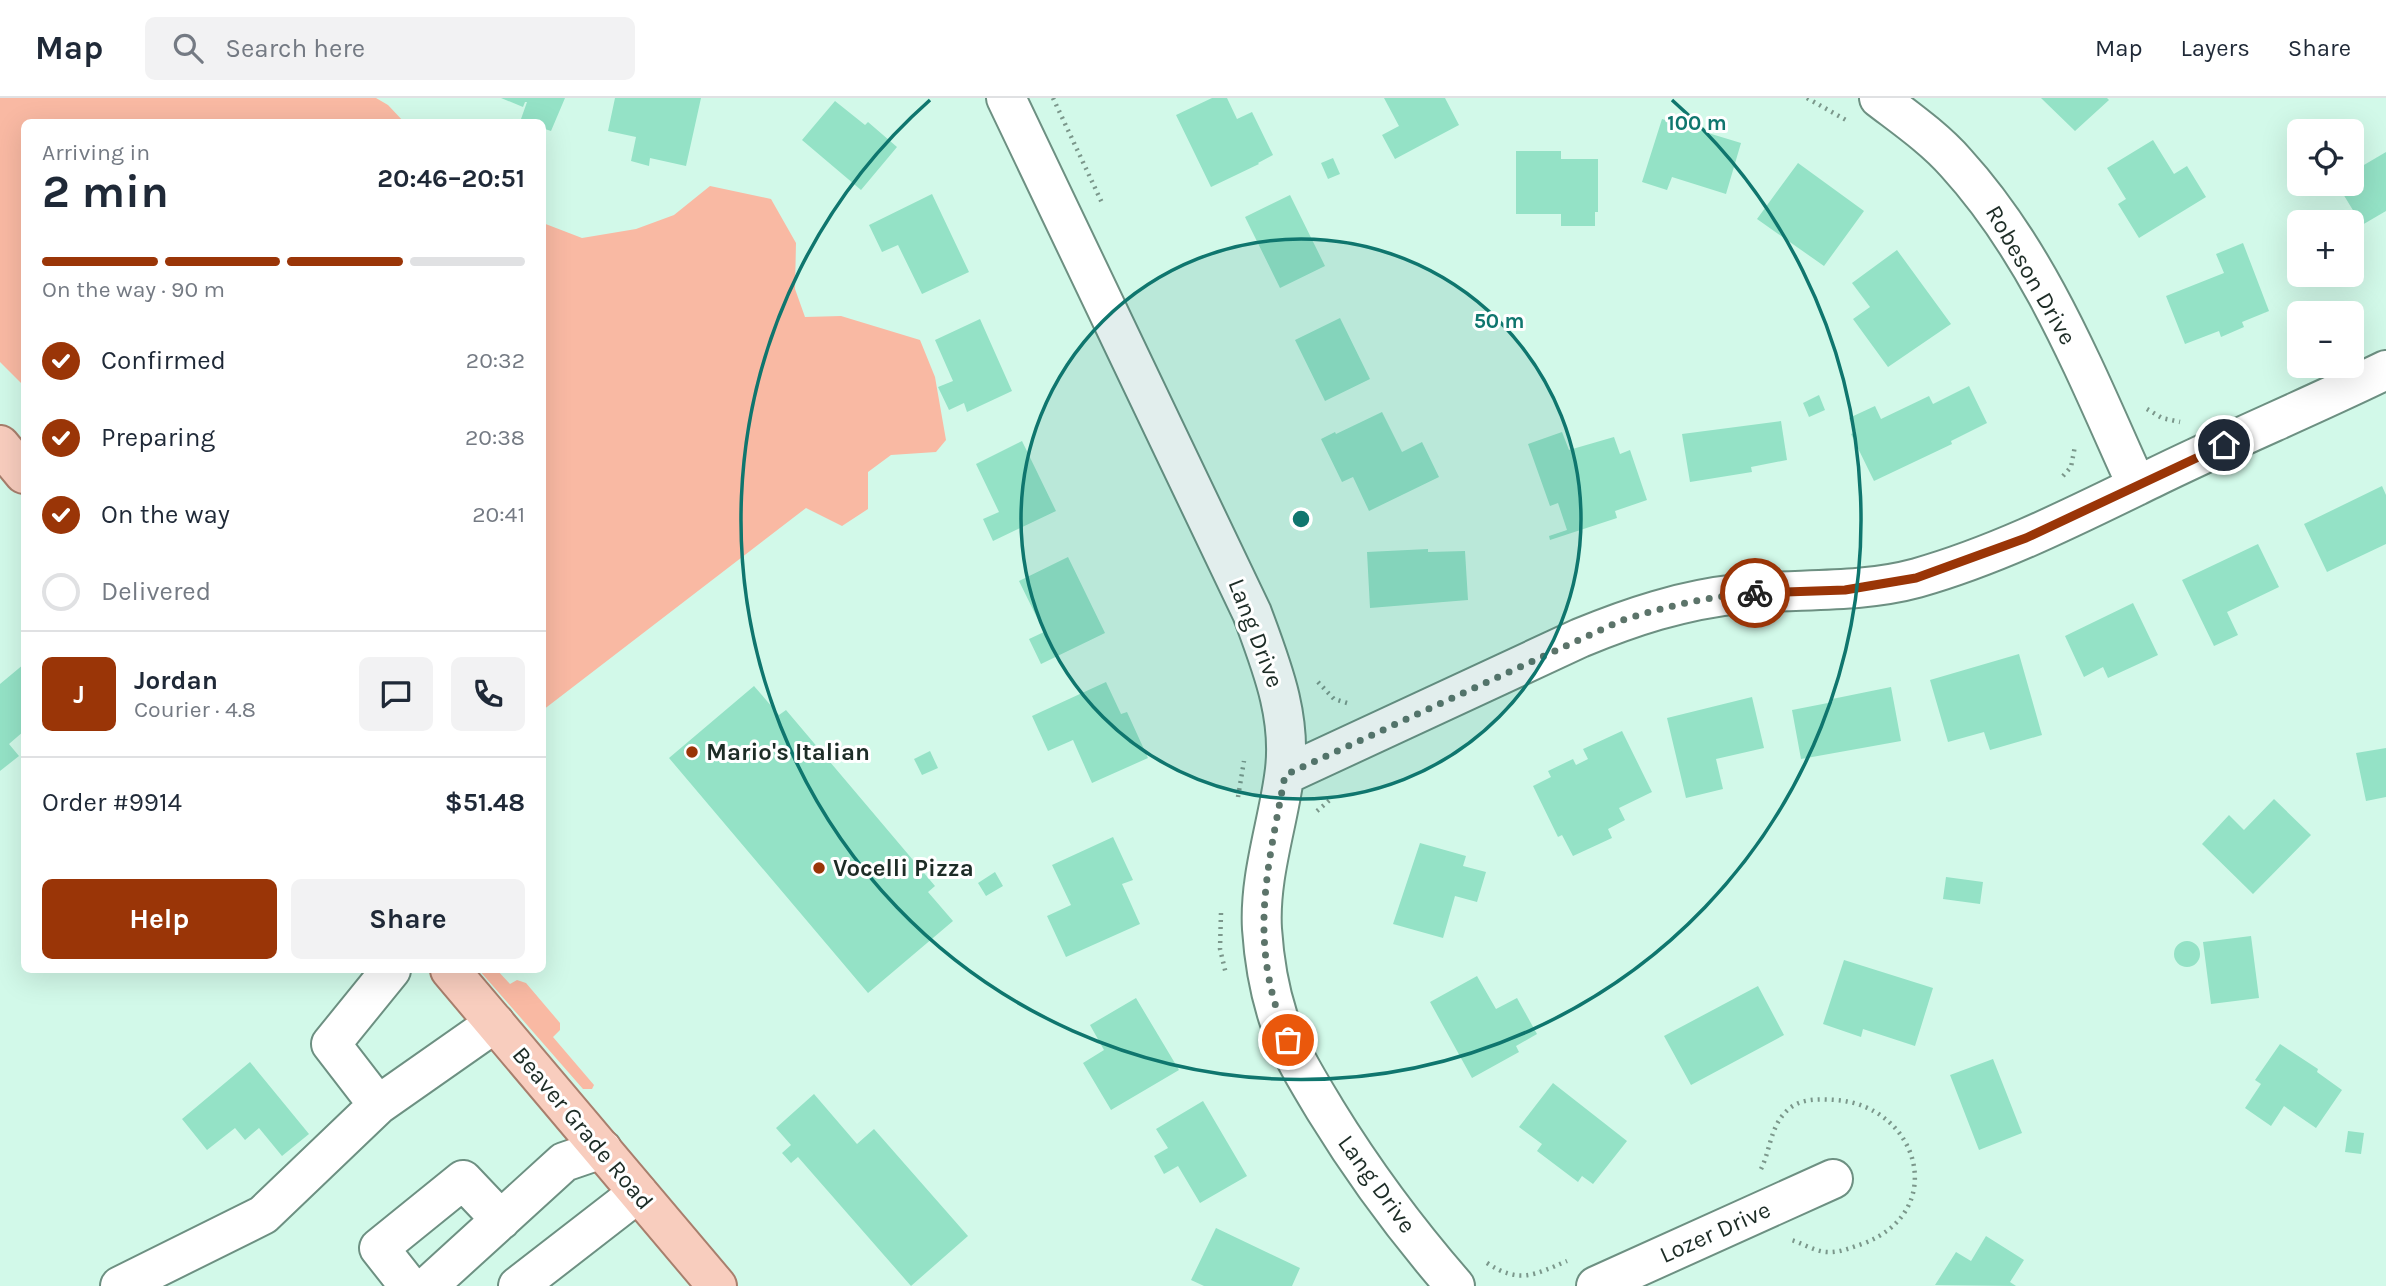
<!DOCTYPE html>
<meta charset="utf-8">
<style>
:root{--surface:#fff;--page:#f2f2f3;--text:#1f2937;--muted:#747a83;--line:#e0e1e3;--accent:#9a3507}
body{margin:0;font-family:Karla,sans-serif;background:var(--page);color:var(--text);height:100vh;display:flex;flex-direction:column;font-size:26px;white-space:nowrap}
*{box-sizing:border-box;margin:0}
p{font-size:23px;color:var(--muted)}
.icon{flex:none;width:38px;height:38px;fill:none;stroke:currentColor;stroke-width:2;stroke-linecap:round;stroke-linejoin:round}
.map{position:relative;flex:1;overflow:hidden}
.details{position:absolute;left:21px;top:21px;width:525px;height:854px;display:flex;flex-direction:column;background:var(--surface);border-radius:10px;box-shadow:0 7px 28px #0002}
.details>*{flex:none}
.controls{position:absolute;left:2287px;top:21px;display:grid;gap:14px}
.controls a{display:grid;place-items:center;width:77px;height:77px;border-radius:10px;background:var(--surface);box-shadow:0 7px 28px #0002;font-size:35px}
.pin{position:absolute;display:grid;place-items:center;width:60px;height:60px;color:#fff;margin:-30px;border:4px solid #fff;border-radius:50%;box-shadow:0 2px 7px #0007}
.courier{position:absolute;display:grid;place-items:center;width:70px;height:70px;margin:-35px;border:5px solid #9a3507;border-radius:50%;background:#fff;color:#222;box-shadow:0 2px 9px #0007}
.summary em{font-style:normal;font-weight:700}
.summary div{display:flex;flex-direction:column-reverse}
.summary{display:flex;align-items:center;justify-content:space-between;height:119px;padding:0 21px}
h1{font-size:46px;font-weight:700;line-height:52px}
.bar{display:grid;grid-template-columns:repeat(4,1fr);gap:10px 7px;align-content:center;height:84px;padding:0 21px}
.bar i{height:9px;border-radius:5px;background:var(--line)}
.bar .selected{background:var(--accent)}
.bar p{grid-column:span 4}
.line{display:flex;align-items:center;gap:18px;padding:0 21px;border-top:2px solid var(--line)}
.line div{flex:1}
.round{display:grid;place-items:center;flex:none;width:74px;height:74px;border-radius:10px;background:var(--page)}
ol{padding:0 21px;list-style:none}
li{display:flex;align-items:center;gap:21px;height:77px}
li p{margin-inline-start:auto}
li .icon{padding:7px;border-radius:50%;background:var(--accent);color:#fff;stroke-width:4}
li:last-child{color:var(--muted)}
li i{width:38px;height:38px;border:4px solid var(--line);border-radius:50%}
.cta{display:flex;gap:14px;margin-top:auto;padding:14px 21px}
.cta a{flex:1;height:80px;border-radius:10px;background:var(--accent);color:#fff;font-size:28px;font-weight:700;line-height:80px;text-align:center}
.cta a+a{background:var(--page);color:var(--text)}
header{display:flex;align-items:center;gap:42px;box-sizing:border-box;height:98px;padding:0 35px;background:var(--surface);border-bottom:2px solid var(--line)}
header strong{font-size:33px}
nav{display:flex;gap:38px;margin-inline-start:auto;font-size:24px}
.search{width:490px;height:63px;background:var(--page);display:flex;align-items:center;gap:18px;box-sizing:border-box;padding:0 24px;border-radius:10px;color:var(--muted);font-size:26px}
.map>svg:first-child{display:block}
</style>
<header>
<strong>Map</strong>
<div class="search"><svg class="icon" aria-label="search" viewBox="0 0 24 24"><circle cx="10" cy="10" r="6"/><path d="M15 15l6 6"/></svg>Search here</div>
<nav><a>Map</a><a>Layers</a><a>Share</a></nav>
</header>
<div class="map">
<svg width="2386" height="1188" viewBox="0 0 2386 1188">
<rect width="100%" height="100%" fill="#d2f9e9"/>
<path fill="#f9b9a3" d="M0 0H376L388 7 404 24H24V288L0 264Z
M710 88 771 101 796 145 795 191 805 219 841 218 920 242 935 279 946 342 936 354 891 357 868 374V411L842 428 806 410 543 612V125L582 140 636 131 674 117Z
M479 872H497L510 886 517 882 526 885 560 925V932L553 939 594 987 592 991H583Z"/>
<path fill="#94e2c6" d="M501 0H565L551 33 542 30V24H529L521 21 527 4H525L523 9Z
M615 0H701L686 68 650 60 649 68 631 63 636 39 608 33Z
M1212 0H1227L1237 21 1252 14 1273 57 1258 65 1259 66 1211 89 1176 17Z
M1384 0H1445L1459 27 1395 61 1382 37 1399 28Z
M2041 0H2107L2109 2 2075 33Z
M835 3 865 27 868 24 897 49 861 92 802 42Z
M1662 21 1741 45 1726 96 1672 79 1667 92 1642 84Z
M2153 42 2174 76 2187 68 2206 99 2139 140 2118 106 2126 101 2107 70Z
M1516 53H1561V61H1598V114H1595V128H1561V116H1516Z
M2386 54V113L2362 127 2337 86H2352V74Z
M1333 60 1340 76 1328 81 1321 65Z
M1798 65 1864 113 1824 168 1757 121Z
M932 96 969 174 922 196 898 147 882 154 869 127Z
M1290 97 1325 168 1280 190 1245 119Z
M2243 145 2269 213 2242 224 2244 229 2221 239 2219 233 2185 246 2166 198 2224 175 2216 156Z
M1897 152 1951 226 1888 269 1853 221 1870 209 1852 185Z
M1340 220 1370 281 1325 303 1295 242Z
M980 221 1012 293 967 314 964 305 949 312 938 289 953 283 935 242Z
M1969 288 1987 325 1951 343 1952 346 1874 383 1851 336 1856 334 1849 320 1875 308 1881 321 1929 298 1933 306Z
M1819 297 1825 312 1809 319 1803 305Z
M1382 314 1402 354 1422 344 1439 379 1369 413 1353 379 1342 384 1321 341 1335 334 1336 336Z
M1781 323 1787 362 1751 369 1752 374 1690 384 1682 336Z
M1562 334 1569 352 1614 339 1620 356 1630 352 1647 402 1615 413 1617 420 1550 442 1549 438 1567 432 1558 405 1550 408 1528 346Z
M1022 343 1056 413 993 443 983 421 999 414 976 366Z
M2382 388 2386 397V446L2327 474 2304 426Z
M2258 446 2279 489 2227 514 2238 537 2214 548 2182 482Z
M1428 451V454L1465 453 1468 502 1370 510 1367 454Z
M1068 459 1105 535 1041 566 1029 541 1044 534 1019 483Z
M2133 505 2158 557 2108 580 2103 569 2084 579 2065 538Z
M2019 556 2042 637 1990 652 1984 634 1948 644 1930 582Z
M24 566V633L9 646 19 658 0 673V586Z
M1106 584 1121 616 1127 614 1148 660 1092 685 1073 642 1048 653 1032 618Z
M754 588 779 617 786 612 935 788 928 794 953 823 868 895 669 660Z
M1891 589 1901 643 1801 661 1792 612 1833 604 1832 601Z
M1752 599 1764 650 1716 661 1723 691 1686 700 1667 620Z
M1622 633 1652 694 1619 710 1625 722 1608 731 1612 740 1573 758 1562 737 1558 739 1533 688 1551 679 1548 673 1573 661 1576 667 1588 661 1583 651Z
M2386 650V699L2366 703 2356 655Z
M930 653 938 670 922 677 914 661Z
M2274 701 2311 737 2253 796 2202 746 2229 717 2244 732Z
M1113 739 1133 782 1122 786 1140 826 1066 859 1047 818 1071 807 1052 767Z
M1420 745 1466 758 1463 768 1486 774 1477 804 1455 798 1443 840 1393 826Z
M995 774 1003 788 986 798 978 785Z
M1946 779 1983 784 1980 806 1943 801Z
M2251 838 2259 900 2211 906 2203 844Z
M2174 856a13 13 0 1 1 26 0a13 13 0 1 1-26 0Z
M1844 862 1933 890 1915 948 1863 931 1861 939 1823 926Z
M1477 878 1496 911 1517 900 1537 936 1516 948 1519 954 1472 980 1430 904Z
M1758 888 1784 937 1691 987 1664 938Z
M1136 900 1179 972 1111 1012 1083 965 1104 952 1090 927Z
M2280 946 2318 971 2317 974 2342 992 2316 1030 2284 1008 2271 1028 2245 1010 2261 986 2255 982Z
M1993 961 2022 1035 1979 1052 1950 977Z
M250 964 309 1036 282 1058 259 1030 245 1042 235 1030 207 1052 182 1021Z
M1553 985 1627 1043 1593 1086 1582 1078 1578 1084 1537 1053 1542 1046 1519 1029Z
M814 996 857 1046 874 1031 968 1138 911 1188 798 1059 791 1065 782 1055 791 1047 776 1030Z
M1203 1003 1247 1078 1200 1105 1178 1068 1164 1076 1154 1058 1168 1050 1156 1031Z
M2348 1033 2364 1035 2361 1056 2345 1054Z
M1216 1130 1300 1170 1292 1188H1204L1191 1182Z
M1986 1138 2024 1162 2010 1184 2016 1188 1935 1187 1956 1154 1971 1163Z"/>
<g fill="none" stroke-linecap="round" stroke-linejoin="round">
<defs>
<path id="minor" d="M1006 0 1252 515C1272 569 1293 621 1284 679 1277 729 1259 780 1262 831 1264 861 1269 891 1278 919 1289 953 1308 983 1326 1013 1364 1075 1408 1134 1455 1188
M1879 0C1905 20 1934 40 1956 65 2040 157 2086 276 2137 388
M1285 677 1580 540C1631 519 1682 502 1738 496 1798 490 1858 496 1917 480 1998 457 2075 418 2151 381 2228 343 2308 310 2386 272
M391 872 331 946 378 1007 495 925
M120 1188 263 1117 378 1007
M409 1188 379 1150 463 1082 501 1122
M428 1188 564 1064 602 1051
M518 1188 638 1095
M1596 1188 1833 1081"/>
<path id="major" d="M0 347 24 376
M450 872 717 1188"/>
</defs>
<use href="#minor" stroke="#6d9082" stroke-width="42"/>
<use href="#major" stroke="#a87f6d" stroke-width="42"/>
<path stroke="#7b978b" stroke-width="4.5" stroke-dasharray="2 5" stroke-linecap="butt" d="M1053 0 1103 107
M1807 0 1846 22
M2147 311 2162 320 2180 324
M2063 378 2071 369 2075 348
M1318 584 1334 601 1347 605
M1238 699 1244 663
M1317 713 1331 701
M1221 815 1220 851 1226 876
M1761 1071C1771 1051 1770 1026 1790 1010 1803 1000 1820 1001 1836 1002 1919 1008 1950 1114 1862 1146 1850 1150 1839 1155 1826 1154 1814 1153 1802 1145 1791 1142
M1487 1165C1519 1186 1534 1177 1567 1163"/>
<use href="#minor" stroke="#fff" stroke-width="38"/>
<use href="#major" stroke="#f8cdbe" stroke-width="38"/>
</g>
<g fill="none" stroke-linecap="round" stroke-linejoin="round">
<path stroke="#5c746a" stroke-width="7" stroke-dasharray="0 12.6" d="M1288 942C1247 845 1267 775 1285 677L1620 523C1664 509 1708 498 1755 495"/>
<path stroke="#9a3507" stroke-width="9" d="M1755 495 1845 492 1916 480 2026 440 2224 347"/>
</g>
<circle cx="1301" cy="421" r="280" fill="#0f766e" fill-opacity=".12"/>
<g fill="none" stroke="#0f766e" stroke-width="3.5">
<circle cx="1301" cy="421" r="280"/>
<path d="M1672 2A560 560 0 1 1 930 2"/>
</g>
<g fill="#9a3507" stroke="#fff" stroke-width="2.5">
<circle cx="692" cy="654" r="7"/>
<circle cx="819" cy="770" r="7"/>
</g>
<g text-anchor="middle" stroke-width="6" stroke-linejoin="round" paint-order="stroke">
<g font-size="24" fill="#1d2c26" stroke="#fff">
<text transform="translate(2031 177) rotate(60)" y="8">Robeson Drive</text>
<text transform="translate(1256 535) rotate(69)" y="8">Lang Drive</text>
<text transform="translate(583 1030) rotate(50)" y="8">Beaver Grade Road</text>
<text transform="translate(1377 1086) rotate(54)" y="8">Lang Drive</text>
<text transform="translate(1715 1134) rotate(-24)" y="8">Lozer Drive</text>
</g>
<g font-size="24" font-weight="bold" fill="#1d2c26" stroke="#fff" text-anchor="start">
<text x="706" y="662">Mario's Italian</text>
<text x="833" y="778">Vocelli Pizza</text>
</g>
</g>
<circle cx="1301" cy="421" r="10" fill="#0f766e" stroke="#fff" stroke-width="3.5"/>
<g font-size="21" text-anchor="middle" font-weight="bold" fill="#0f766e" stroke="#fff" stroke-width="6" stroke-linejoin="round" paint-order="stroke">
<text x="1697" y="32">100 m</text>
<text x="1499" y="230">50 m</text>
</g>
</svg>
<div class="controls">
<a><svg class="icon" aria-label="locate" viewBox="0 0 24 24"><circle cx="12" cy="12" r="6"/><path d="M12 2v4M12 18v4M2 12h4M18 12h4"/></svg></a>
<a>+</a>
<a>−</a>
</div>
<div class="pin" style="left:1288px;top:942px;background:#ea580c"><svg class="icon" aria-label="bag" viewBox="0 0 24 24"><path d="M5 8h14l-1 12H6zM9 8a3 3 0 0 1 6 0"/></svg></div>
<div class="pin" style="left:2224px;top:347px;background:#1f2937"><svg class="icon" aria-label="home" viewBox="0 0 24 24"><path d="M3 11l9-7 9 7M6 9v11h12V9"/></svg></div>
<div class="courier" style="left:1755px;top:495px"><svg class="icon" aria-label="bike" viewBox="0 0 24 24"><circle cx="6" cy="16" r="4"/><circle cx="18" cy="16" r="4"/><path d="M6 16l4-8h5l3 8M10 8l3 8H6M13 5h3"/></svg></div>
<section class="details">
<div class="summary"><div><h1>2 min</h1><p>Arriving in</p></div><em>20:46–20:51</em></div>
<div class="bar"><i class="selected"></i><i class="selected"></i><i class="selected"></i><i></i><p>On the way · 90 m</p></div>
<ol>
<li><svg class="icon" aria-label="check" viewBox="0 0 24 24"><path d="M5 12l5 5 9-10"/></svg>Confirmed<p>20:32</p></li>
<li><svg class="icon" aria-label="check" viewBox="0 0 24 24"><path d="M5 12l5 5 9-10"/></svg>Preparing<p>20:38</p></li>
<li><svg class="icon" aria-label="check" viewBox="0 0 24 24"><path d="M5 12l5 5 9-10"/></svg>On the way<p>20:41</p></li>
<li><i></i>Delivered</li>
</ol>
<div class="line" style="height:126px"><b class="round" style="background:var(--accent);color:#fff">J</b><div><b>Jordan</b><p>Courier · 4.8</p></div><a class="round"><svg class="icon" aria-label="chat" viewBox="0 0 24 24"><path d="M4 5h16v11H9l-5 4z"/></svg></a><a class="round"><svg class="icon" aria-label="phone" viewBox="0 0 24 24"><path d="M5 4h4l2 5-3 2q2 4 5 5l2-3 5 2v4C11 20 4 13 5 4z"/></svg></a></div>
<div class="line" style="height:91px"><div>Order #9914</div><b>$51.48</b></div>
<div class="cta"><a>Help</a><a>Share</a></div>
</section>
</div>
